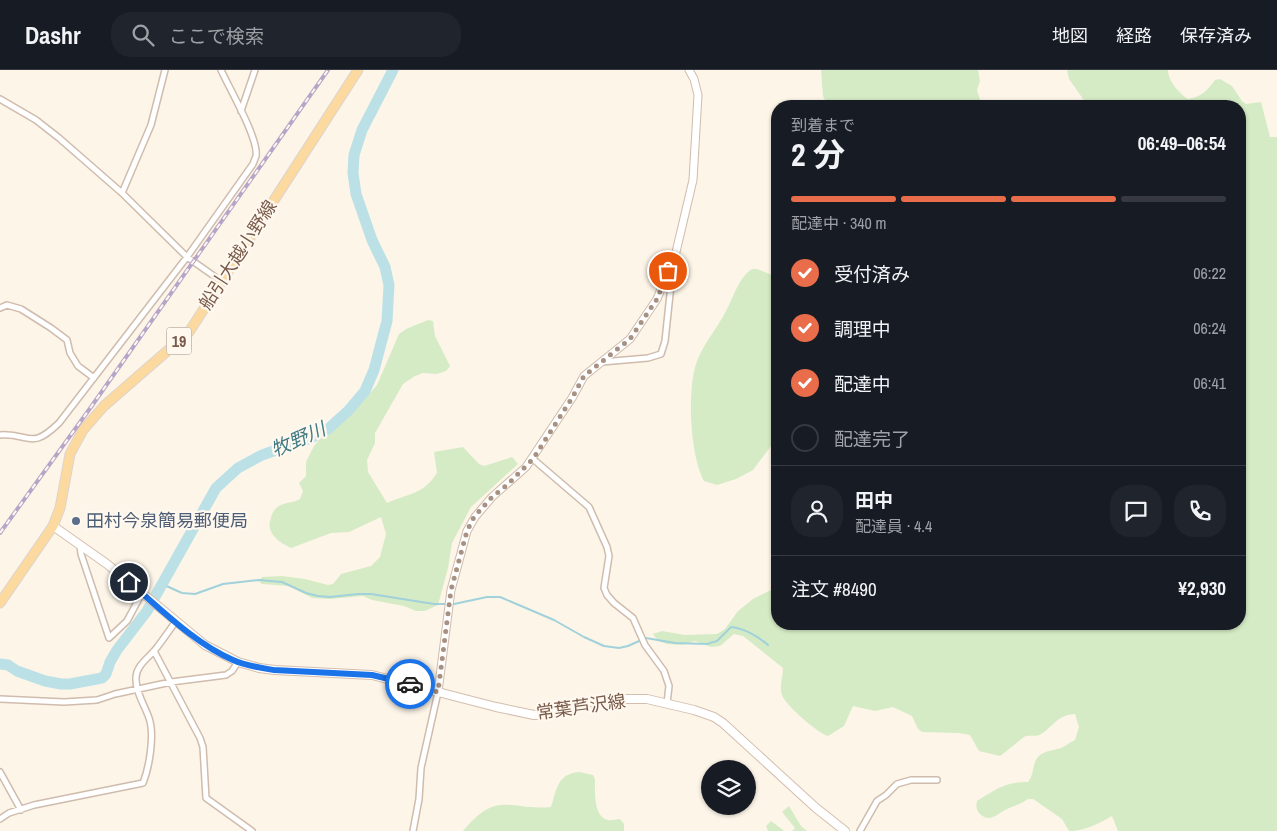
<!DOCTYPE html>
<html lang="ja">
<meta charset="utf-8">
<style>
:root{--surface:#171b24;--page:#20242c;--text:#f1f3f6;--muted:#9ea1a6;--line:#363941;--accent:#e96d4b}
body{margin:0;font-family:"Archivo Narrow","Noto Sans JP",sans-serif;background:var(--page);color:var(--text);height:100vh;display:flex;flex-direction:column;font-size:19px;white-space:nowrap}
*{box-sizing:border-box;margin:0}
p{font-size:16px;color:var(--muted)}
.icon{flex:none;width:28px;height:28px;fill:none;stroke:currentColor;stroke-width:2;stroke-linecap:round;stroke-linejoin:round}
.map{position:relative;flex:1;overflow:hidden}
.details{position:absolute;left:771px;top:30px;width:475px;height:530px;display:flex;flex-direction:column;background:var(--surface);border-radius:20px;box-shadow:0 1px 4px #0004}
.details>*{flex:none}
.controls{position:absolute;left:701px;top:690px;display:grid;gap:10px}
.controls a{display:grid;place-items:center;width:55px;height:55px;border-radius:50%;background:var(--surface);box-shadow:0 1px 4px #0004;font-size:25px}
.pin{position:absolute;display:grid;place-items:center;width:42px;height:42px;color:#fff;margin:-21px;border:2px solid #fff;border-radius:50%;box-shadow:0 1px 5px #0007}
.courier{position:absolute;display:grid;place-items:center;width:50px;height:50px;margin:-25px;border:4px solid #1a73e8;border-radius:50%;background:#fff;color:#222;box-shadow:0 1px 6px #0007}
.summary em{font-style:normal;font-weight:700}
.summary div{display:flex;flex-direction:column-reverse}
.summary{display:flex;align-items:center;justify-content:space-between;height:85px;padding:0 20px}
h1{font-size:32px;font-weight:700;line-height:38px}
.bar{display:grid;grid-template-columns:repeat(4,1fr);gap:8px 5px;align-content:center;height:60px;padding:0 20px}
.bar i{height:6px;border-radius:4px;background:var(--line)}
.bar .selected{background:var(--accent)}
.bar p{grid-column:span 4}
.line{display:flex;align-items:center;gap:12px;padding:0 20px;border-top:1px solid var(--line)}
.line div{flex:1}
.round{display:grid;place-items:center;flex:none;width:52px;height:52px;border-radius:20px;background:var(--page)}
ol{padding:0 20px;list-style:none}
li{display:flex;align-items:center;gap:15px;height:55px}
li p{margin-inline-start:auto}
li .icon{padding:5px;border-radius:50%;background:var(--accent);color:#fff;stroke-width:4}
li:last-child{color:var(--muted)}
li i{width:28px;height:28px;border:2px solid var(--line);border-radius:50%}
header{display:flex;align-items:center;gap:30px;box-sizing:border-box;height:70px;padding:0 25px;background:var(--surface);border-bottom:1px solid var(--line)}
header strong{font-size:24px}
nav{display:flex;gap:28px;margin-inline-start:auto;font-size:18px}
.search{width:350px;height:45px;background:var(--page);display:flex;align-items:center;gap:12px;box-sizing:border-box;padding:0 18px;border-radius:20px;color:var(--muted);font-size:19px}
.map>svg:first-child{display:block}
</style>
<header>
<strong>Dashr</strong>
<div class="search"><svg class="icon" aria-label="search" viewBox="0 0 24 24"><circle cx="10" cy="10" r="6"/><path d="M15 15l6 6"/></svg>ここで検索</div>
<nav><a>地図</a><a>経路</a><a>保存済み</a></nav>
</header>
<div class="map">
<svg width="1277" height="761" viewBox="0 0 1277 761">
<rect width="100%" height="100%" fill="#fdf5e8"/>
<path fill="#d5ebc5" d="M821 0H978L980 11 977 20 982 36H831L825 30 823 26Z
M1067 0H1168C1168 11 1179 23 1188 29 1201 27 1207 21 1215 10L1220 9 1232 16 1242 31 1246 34 1261 32 1270 67H1277V761H1118L1112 746C1098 754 1085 761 1069 761L1062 749 1033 729H1028C1019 735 1016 735 1007 739 997 744 989 754 979 743 976 739 976 736 977 731 997 719 1004 712 1028 712 1034 706 1032 694 1038 687 1043 681 1054 680 1061 678 1066 676 1070 672 1075 670L1079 657 1075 644C1057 645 1054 656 1041 664 1037 667 1031 665 1026 666 1023 667 1005 683 1000 686L979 681 970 665 959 663 922 662 918 659 912 646 893 637 875 641 853 636 844 656 828 666C819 664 785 635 782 625 779 617 783 607 783 598L743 566 734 564 720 576 711 577 695 571 682 575 667 574 658 571 653 564 662 561 685 565 717 564 725 559 738 541 753 529 777 517 778 554H1240V36H1088L1069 9Z
M752 199H757L777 207V368L753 400 736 409 717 415 704 411C690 385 687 322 696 294 702 275 717 259 726 241 734 227 738 208 752 199Z
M428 250 433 251 435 266 450 296 446 301 437 304 423 303 415 306 403 314 375 363V373L367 390 368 402 387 433C409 423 423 425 437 403L434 382 463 377 479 394 484 396 512 387 518 394 471 437 452 473 448 498 438 535 425 541H416L404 536 372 530 363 526 330 529 312 528 289 516 262 514 259 511 262 507 282 506 305 509 328 515 333 514 341 504 371 496 380 487 386 464 381 447 349 462 331 463 291 478C279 472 265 463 271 448 272 442 276 437 281 435 287 432 294 433 300 429L303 421 299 413 306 406V392L314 376 326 362 348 348 377 315 399 264 406 259Z
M579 702 593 705 595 709C595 720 593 747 608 750 611 751 617 749 620 749L624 754V761H463C498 719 509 741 551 737 557 719 557 704 579 702Z
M789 736 801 756 807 761H792L795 758 782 742Z
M771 751 783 760 784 761H768L766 756Z"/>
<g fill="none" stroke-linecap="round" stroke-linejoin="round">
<path stroke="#a1d1da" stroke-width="2" d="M162 514 182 523 195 524 223 514 259 510 282 512 306 523 318 526 330 527 358 524H371L434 534H454L487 527H500L554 550 584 567 604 576 619 578 628 576 646 568 675 573 707 574 717 571 731 557C744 558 759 567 768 575"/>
<path stroke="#bbe1e7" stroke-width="11" d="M0 594 8 595 17 601 45 611 61 614H70L102 608 106 604 110 592 117 580 147 541 216 418 238 398 262 385 311 368 328 359 348 341 365 321 374 300 387 251 389 215 385 197 372 170 356 124 353 103 354 85 362 60 393 0"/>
<defs>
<path id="minor" d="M0 29 36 50 59 68 122 123 187 187 221 211
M241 41 255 0
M122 123 151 55 165 0
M0 238 7 235 21 239 51 258 67 270 70 283 78 296 94 308
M602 292 648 288 661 284 665 271 673 196
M0 365C31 363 30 381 59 353L187 187 253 94C254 91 255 89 256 86 259 69 229 18 221 0
M533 389 589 437 607 477 609 486 604 518 607 525 614 533 633 548 645 575 664 601 669 616 667 633
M80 475 81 484 109 568 127 551 142 523
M154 581 200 668 203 677 206 728 252 761
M0 629 64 632 97 630 115 624 171 612 226 605 232 601 238 592
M0 702 21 740
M0 749 9 743 34 735 143 713C149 698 155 665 149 648 145 636 135 621 136 608 136 596 148 588 155 580 162 571 169 561 176 551
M413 761 419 729 421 698 438 622
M860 761 877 731 886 725 897 714 911 710H937"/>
<path id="tertiary" d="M438 622 451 520 467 461 475 447 492 427 526 397 572 328 584 306 630 269 657 229 676 182 693 110 698 25 694 9 689 0"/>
<path id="secondary" d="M53 456 107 494 205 575 238 592 259 598 275 600 372 605 496 637 534 645H543L553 640 600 630 615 629H647L694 640 714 647 723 653 816 738 845 761"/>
<path id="primary" d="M0 533 53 456 60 438 70 384 83 360 104 336 189 262 358 0"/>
</defs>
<use href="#minor" stroke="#cfbcad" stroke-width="8"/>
<use href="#tertiary" stroke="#cfbcad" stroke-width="9"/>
<use href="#secondary" stroke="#d5bead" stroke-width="10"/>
<use href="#primary" stroke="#dcd4d0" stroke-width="11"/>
<use href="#minor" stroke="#fff" stroke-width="5"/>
<use href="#tertiary" stroke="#fff" stroke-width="7"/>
<use href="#secondary" stroke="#fff" stroke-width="8"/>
<use href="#primary" stroke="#fcd99f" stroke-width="9"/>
<defs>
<path id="rail" d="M0 463 91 337 328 0"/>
</defs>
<use href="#rail" stroke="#b7a5c8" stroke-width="4"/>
<use href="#rail" stroke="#fff8ef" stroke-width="2" stroke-dasharray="5.5" stroke-linecap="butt"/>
</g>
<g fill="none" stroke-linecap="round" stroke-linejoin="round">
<path stroke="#a79182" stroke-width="5" stroke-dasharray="0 9" d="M410 614 438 622 451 520 467 461 474 447 492 427 507 415 533 389 572 328 584 306 630 269 657 229 668 201"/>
<path stroke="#1a73e8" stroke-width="6" d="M129 512C161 539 194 573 233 590 246 596 261 598 274 600L372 605 410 614"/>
</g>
<circle fill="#5c6f8a" stroke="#fff8ef" stroke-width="2" cx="76" cy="451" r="5"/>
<g text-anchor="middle" stroke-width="4.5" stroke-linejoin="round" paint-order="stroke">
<rect fill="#fff8ef" stroke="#a08a7c" stroke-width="1" x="166.5" y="257.5" width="25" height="27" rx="4"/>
<g font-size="16" font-weight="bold" fill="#785b4b">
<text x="179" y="277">19</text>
</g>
<g font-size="18" fill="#785b4b" stroke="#fff8ef">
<text transform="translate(238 185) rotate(-57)" y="6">船引大越小野線</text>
<text transform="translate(581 637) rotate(-8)" y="6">常葉芦沢線</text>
</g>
<g font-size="18" fill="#4e5e75" stroke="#fff8ef" text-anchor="start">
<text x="86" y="457">田村今泉簡易郵便局</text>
</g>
<g font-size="19" font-style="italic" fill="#407a84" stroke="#fff8ef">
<text transform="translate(298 369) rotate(-24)" y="7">牧野川</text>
</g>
</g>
</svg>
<div class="controls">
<a><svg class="icon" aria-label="layers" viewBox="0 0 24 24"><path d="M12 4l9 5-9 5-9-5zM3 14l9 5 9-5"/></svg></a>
</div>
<div class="pin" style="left:668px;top:201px;background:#ea580c"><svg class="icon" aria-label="bag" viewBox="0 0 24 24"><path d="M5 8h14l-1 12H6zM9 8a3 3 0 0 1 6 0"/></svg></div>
<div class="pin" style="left:129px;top:512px;background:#1f2937"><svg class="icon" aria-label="home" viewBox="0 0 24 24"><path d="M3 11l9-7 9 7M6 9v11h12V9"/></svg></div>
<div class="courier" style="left:410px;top:614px"><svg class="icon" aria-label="car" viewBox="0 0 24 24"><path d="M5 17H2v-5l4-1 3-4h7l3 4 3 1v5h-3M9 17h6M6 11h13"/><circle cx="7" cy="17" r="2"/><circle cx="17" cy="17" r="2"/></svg></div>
<section class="details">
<div class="summary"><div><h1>2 分</h1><p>到着まで</p></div><em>06:49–06:54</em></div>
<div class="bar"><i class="selected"></i><i class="selected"></i><i class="selected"></i><i></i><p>配達中 · 340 m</p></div>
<ol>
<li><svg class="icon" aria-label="check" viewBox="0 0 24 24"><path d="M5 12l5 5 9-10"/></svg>受付済み<p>06:22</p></li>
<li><svg class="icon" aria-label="check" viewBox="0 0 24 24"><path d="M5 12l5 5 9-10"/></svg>調理中<p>06:24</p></li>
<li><svg class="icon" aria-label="check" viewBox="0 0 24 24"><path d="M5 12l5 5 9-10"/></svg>配達中<p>06:41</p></li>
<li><i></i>配達完了</li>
</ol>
<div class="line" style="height:90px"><a class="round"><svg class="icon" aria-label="person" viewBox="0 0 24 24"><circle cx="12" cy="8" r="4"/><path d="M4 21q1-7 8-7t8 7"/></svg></a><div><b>田中</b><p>配達員 · 4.4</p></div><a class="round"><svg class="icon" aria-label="chat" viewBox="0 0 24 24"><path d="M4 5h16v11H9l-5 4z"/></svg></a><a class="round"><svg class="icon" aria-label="phone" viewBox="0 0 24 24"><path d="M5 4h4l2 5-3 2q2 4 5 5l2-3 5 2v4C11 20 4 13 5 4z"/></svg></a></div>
<div class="line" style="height:65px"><div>注文 #8490</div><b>¥2,930</b></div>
</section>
</div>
